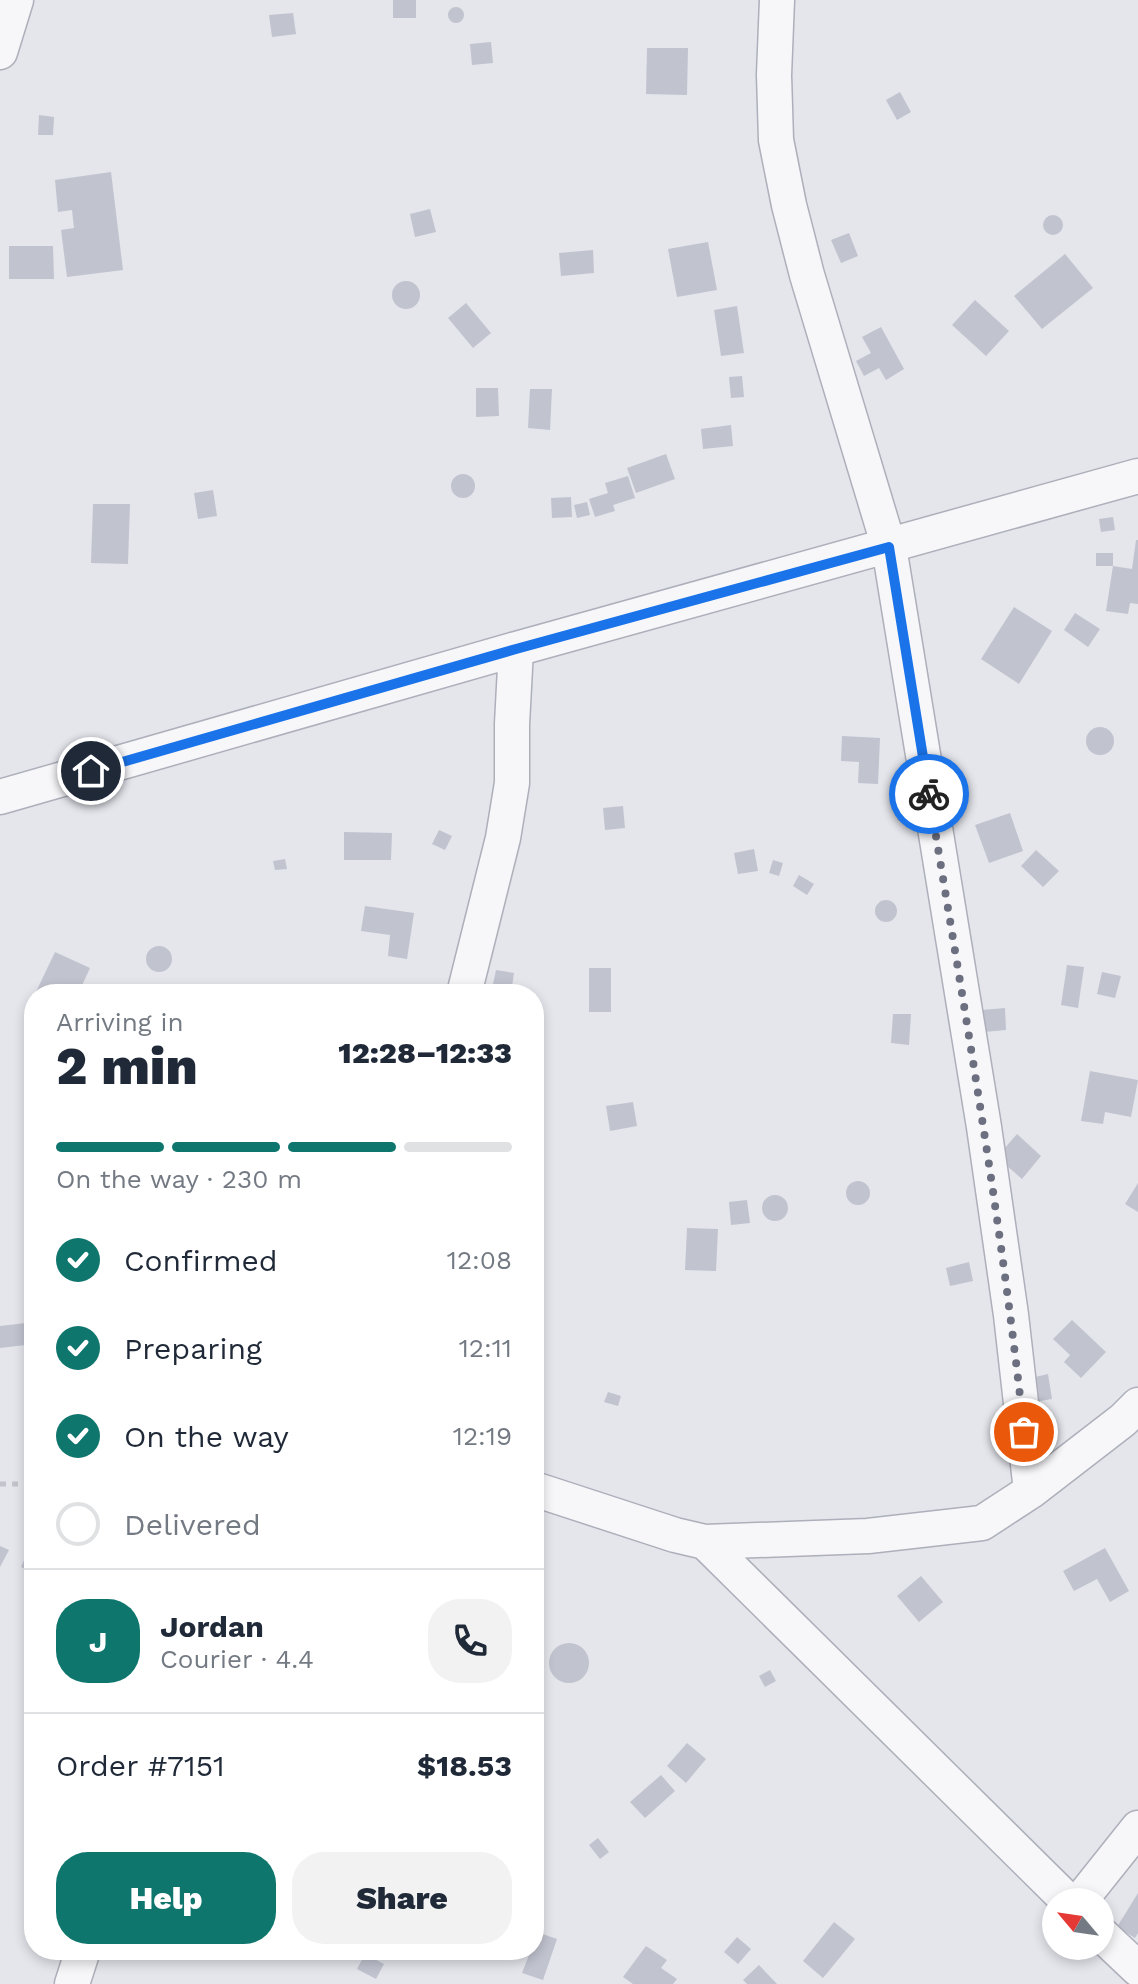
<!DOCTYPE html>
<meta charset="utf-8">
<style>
:root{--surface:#fff;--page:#f2f2f3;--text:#1f2937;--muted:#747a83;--line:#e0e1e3;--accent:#0f766e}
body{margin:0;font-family:"Work Sans",sans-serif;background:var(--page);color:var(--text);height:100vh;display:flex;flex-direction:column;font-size:30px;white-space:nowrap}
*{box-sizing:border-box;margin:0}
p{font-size:26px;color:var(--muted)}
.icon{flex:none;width:44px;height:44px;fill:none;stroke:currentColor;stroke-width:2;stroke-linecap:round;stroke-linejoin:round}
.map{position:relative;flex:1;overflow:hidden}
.side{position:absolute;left:24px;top:984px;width:520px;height:976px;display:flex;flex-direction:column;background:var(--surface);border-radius:32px;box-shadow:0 4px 12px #0003}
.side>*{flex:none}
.needle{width:52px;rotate:299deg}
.controls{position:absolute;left:1042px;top:1888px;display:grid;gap:16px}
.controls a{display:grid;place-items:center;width:72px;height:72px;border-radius:50%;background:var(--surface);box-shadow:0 4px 12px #0003;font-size:40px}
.pin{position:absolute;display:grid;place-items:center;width:68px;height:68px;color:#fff;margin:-34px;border:4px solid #fff;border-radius:50%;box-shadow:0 2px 8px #0007}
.courier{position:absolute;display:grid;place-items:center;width:80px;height:80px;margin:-40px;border:6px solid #1a73e8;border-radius:50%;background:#fff;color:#222;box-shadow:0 2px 10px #0007}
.summary em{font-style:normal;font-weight:800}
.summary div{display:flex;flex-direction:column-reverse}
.summary{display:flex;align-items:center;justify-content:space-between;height:136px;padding:0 32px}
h1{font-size:52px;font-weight:800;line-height:60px}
.bar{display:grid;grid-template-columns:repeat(4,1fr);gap:12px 8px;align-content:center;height:96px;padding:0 32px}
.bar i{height:10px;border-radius:6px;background:var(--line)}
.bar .active{background:var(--accent)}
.bar p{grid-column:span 4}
.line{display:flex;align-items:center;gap:20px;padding:0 32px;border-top:2px solid var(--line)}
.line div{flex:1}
.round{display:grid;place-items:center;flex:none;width:84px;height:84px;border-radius:32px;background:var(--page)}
ol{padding:0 32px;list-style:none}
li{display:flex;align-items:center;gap:24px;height:88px}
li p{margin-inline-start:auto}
li .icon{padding:8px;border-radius:50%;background:var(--accent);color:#fff;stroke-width:4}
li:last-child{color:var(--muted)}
li i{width:44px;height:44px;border:4px solid var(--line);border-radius:50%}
.primary-button{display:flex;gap:16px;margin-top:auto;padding:16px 32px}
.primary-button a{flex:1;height:92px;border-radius:32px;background:var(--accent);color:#fff;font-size:32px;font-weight:800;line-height:92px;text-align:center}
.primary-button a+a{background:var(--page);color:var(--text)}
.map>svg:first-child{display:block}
</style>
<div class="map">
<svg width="1138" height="1984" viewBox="0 0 1138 1984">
<rect width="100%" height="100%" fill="#e4e6ec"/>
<path fill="#c1c3cf" d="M393 0H416V18H393Z
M448 15a8 8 0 1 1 16 0a8 8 0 1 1-16 0Z
M293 13 296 34 272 37 269 15Z
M491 42 493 63 472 65 470 44Z
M647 48H688L687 95 646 94Z
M900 92 911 112 897 120 886 100Z
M39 115 54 117 53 135H38Z
M111 172 123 270 67 277 61 230 74 228 72 210 58 212 55 180Z
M430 209 436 232 415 237 410 214Z
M1043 225a10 10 0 1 1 20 0a10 10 0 1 1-20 0Z
M849 233 858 256 841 263 831 240Z
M708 242 717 290 677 297 668 249Z
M9 246H53L54 279H9Z
M593 250 594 273 561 276 559 253Z
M1065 254 1093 288 1042 329 1014 296Z
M392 295a14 14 0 1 1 28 0a14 14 0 1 1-28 0Z
M975 300 1009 331 986 356 952 325Z
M466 303 491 333 473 348 448 318Z
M737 306 744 353 721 356 714 310Z
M881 327 904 369 886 380 879 368 864 376 856 361 871 353 862 337Z
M742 376 744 397 731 398 729 377Z
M476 388H498L499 416 476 417Z
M530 389H552L550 430 528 428Z
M731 425 733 446 703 449 701 429Z
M666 454 675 479 636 493 627 468Z
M451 486a12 12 0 1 1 24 0a12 12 0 1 1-24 0Z
M628 476 635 498 613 505 615 511 595 517 589 499 608 493 605 483Z
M213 490 217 516 198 519 194 493Z
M571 497 572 517 552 518 551 498Z
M587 502 590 515 577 518 574 505Z
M93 504H130L128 564 91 563Z
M1113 517 1115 530 1101 532 1099 519Z
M1136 540H1138V604L1130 603 1128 614 1106 611 1113 566H1096V553H1113V566L1132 569Z
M1014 607 1052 631 1019 684 981 659Z
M1075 613 1100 629 1088 647 1064 630Z
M1086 741a14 14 0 1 1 28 0a14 14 0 1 1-28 0Z
M842 736 880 738 878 784 858 783 859 762 841 761Z
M904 803 922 810 915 827 897 820Z
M623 806 625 828 605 830 603 808Z
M1010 813 1023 851 989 863 975 825Z
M439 830 452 836 445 850 432 844Z
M344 832 392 833 391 860H344Z
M754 849 758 871 738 874 734 853Z
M1036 850 1059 871 1043 887 1021 866Z
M285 859 287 869 275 870 273 861Z
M773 860 783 863 779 876 769 873Z
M799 875 814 884 807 895 793 886Z
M875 911a11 11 0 1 1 22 0a11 11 0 1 1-22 0Z
M365 906 414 913 407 959 388 956 390 935 361 931Z
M146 959a13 13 0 1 1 26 0a13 13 0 1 1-26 0Z
M55 952 90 968 78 994H35Z
M1067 965 1084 967 1078 1008 1061 1005Z
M589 968H611V1012H589Z
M496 970 514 973 511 994H491Z
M1102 972 1121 976 1115 998 1097 994Z
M1005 1008 1006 1030 984 1032 982 1010Z
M893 1014H911L909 1045 891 1043Z
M1090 1071 1138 1080 1131 1117 1105 1112 1103 1124 1081 1121Z
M633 1102 637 1126 610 1131 606 1106Z
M1017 1134 1041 1156 1022 1179 997 1157Z
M846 1193a12 12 0 1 1 24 0a12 12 0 1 1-24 0Z
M1138 1183V1212L1125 1204Z
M762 1208a13 13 0 1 1 26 0a13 13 0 1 1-26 0Z
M747 1200 750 1223 731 1225 729 1202Z
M687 1228 718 1229 716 1271 685 1270Z
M969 1262 973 1281 950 1286 946 1268Z
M1072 1320 1106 1352 1081 1378 1064 1362 1070 1355 1053 1339Z
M34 1322V1344L0 1348V1326Z
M1048 1374 1052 1399 1035 1402 1031 1378Z
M608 1392 621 1396 618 1406 604 1402Z
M0 1546 9 1550 0 1567Z
M1105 1548 1129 1591 1110 1602 1097 1579 1074 1591 1063 1571Z
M27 1554 34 1557V1573L21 1567Z
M921 1576 943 1602 919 1622 897 1596Z
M549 1663a20 20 0 1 1 40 0a20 20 0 1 1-40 0Z
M770 1670 776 1681 765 1687 759 1676Z
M687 1743 706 1759 686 1783 667 1766Z
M661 1775 675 1791 645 1818 630 1802Z
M598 1838 609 1852 600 1859 589 1845Z
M1138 1893V1933L1135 1938 1117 1927Z
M834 1922 855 1939 823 1978 803 1961Z
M537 1932 557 1939 543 1980 522 1973 531 1950H534V1940Z
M737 1937 751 1949 738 1964 724 1952Z
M646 1946 667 1960 661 1968 677 1979 673 1984H633L623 1977Z
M365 1954 384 1964 376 1979 357 1969Z
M759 1965 777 1984H747L743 1980Z"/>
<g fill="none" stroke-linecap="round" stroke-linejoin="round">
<defs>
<path id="minor" d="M777 0 774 75 776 140 789 205 807 275 889 547 984 1127 1011 1315 1031 1491
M0 52 16 0
M0 797 516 649 1138 476
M464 994 503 838 512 783V724L516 649
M534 1489 675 1535 705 1542 868 1536 982 1523 1031 1491 1123 1420 1138 1405
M705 1542 1069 1902
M1079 1902 1138 1828
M1100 1933 1138 1969
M72 1984 83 1950"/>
</defs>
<use href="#minor" stroke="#adafba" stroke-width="37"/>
<path stroke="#c2c3cb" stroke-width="5" stroke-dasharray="6 6" stroke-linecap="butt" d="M0 1484H34"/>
<use href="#minor" stroke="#f7f7fa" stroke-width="34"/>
</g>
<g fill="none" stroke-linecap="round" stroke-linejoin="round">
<path stroke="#6c6f7f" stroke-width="8" stroke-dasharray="0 14.4" d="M929 794C964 1006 1001 1218 1024 1432"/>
<path stroke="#1a73e8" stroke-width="10" d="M91 771 516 649 889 547 929 794"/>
</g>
</svg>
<div class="controls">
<a><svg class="needle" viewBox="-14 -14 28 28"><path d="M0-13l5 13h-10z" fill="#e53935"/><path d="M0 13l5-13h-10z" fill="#747a83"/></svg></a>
</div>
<div class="pin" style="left:1024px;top:1432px;background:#ea580c"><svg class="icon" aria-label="bag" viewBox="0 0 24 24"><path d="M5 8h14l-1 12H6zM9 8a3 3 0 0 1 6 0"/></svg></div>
<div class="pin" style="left:91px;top:771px;background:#1f2937"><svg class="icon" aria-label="home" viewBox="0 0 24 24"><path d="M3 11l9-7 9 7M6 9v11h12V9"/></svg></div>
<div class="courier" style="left:929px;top:794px"><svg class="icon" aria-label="bike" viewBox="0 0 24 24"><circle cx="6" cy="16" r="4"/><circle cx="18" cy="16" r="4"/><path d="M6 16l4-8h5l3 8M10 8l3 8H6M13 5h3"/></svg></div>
<section class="side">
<div class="summary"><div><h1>2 min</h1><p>Arriving in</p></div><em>12:28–12:33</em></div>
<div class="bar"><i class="active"></i><i class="active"></i><i class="active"></i><i></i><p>On the way · 230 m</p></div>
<ol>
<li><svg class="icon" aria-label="check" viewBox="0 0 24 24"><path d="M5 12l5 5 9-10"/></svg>Confirmed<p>12:08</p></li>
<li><svg class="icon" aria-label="check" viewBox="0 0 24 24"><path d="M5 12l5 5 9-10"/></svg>Preparing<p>12:11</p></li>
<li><svg class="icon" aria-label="check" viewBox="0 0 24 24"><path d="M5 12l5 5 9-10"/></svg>On the way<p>12:19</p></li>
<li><i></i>Delivered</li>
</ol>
<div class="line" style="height:144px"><b class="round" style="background:var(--accent);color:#fff">J</b><div><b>Jordan</b><p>Courier · 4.4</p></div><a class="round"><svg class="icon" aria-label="phone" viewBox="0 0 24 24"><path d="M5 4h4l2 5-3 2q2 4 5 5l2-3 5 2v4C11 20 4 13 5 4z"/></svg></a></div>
<div class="line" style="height:104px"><div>Order #7151</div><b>$18.53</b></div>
<div class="primary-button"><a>Help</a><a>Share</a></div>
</section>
</div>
